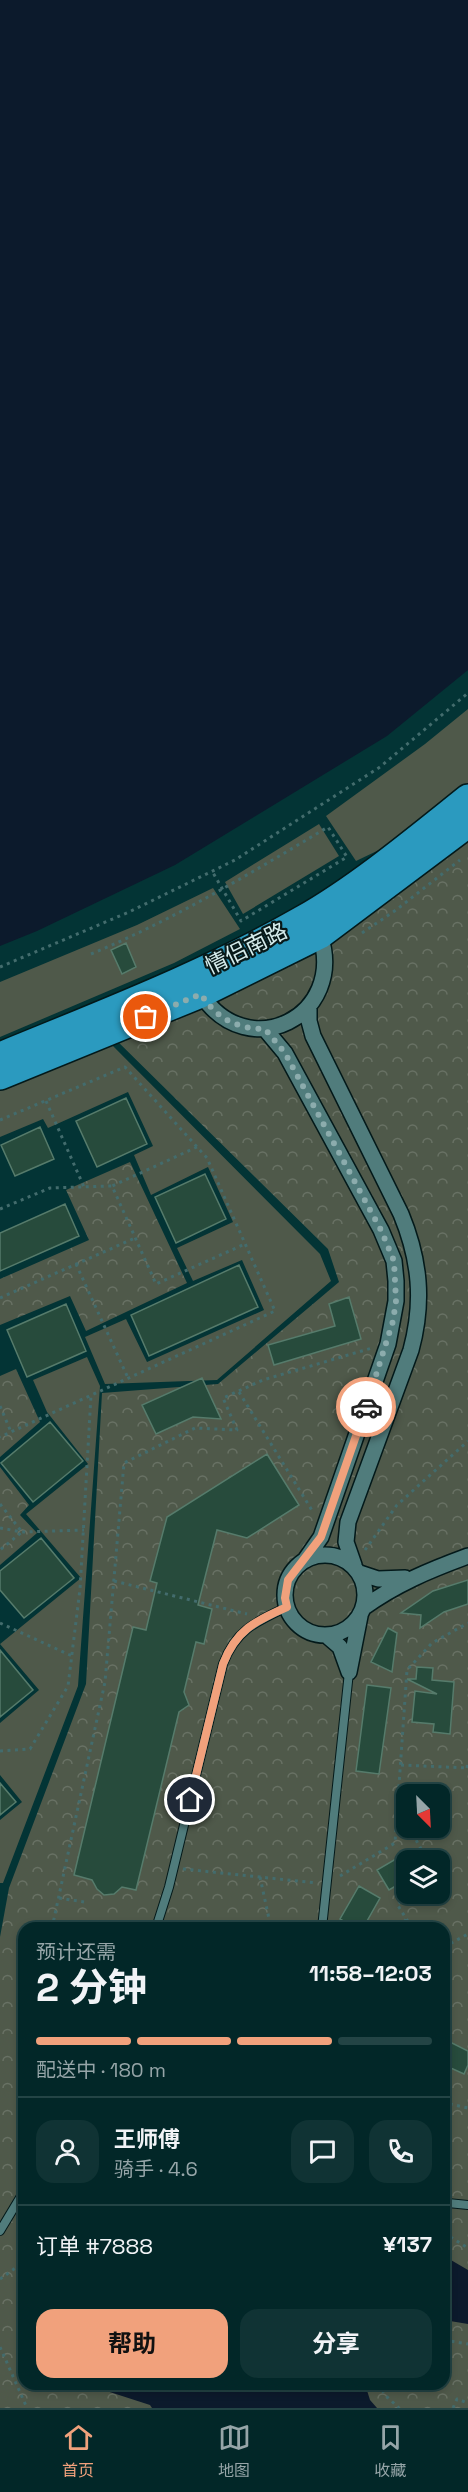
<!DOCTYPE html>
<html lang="zh">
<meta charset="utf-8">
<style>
:root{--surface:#022728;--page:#103334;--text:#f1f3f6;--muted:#96a5a8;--line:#234445;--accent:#f1a17c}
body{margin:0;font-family:"Space Grotesk","Noto Sans SC",sans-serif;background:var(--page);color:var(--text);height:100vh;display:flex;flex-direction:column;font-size:22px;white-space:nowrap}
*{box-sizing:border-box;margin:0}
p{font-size:20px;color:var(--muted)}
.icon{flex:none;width:33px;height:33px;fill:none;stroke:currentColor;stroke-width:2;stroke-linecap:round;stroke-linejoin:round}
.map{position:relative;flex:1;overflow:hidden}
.side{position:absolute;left:18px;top:1922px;width:432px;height:468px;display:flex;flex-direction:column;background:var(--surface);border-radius:18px;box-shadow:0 3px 9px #0003,0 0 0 2px var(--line)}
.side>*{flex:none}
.needle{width:39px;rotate:156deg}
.buttons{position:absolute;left:396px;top:1784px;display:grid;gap:12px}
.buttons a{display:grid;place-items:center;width:54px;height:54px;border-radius:12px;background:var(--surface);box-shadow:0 3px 9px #0003,0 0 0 2px var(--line);font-size:30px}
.pin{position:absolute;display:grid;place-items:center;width:51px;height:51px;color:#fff;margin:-26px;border:3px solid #fff;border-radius:50%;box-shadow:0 2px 6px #0007}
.courier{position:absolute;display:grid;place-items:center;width:60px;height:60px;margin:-30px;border:4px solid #f1a17c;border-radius:50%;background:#fff;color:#222;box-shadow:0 2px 8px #0007}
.headline em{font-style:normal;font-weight:700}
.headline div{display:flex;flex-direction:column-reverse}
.headline{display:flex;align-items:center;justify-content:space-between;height:102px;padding:0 18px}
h1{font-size:39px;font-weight:700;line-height:45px}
.bar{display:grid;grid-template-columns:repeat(4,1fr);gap:9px 6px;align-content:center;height:72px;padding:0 18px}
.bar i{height:8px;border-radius:4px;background:var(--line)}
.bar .selected{background:var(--accent)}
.bar p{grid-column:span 4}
.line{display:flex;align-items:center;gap:15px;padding:0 18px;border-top:2px solid var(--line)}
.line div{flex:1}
.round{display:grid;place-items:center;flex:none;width:63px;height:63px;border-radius:18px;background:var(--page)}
.action{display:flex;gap:12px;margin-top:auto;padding:12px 18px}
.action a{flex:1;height:69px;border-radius:18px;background:var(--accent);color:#111;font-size:24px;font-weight:700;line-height:69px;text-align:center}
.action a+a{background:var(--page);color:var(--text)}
.menu{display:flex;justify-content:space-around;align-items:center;height:84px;border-top:2px solid var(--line);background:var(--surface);font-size:16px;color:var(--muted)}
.menu a{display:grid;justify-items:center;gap:3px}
.menu .selected{color:var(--accent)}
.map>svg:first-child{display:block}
</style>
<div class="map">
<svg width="468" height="2408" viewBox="0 0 468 2408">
<defs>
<pattern id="forest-crowns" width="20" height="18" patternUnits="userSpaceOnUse" patternTransform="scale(1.5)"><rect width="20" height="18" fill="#4f594a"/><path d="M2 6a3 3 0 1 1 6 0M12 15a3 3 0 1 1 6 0" fill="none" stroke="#687164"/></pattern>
</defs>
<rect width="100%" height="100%" fill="#033435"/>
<path fill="#4f594a" d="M468 709V786L404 838 356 861 326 816 425 744Z
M319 824 339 856 243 914 225 882Z
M213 888 240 929 174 963 0 1037V982L137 925Z
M110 1043 320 1254 331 1281 217 1380 105 1384 85 1337 126 1319 147 1362 264 1310 242 1260 193 1281 177 1248 233 1222 208 1167 151 1195 134 1155 153 1146 128 1092 48 1128 43 1119 0 1137V1087Z
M87 1357 100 1386 78 1686 3 1883H0V1820L22 1802 0 1775V1723L39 1690 0 1644 81 1578 26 1514 88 1464 47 1412 33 1380Z"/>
<path fill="url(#forest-crowns)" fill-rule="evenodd" d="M468 824V2408H0V1937L9 1888 86 1684 102 1393 218 1384 339 1282 328 1249 108 1032ZM406 1794H440V1827H406ZM406 1860H440V1893H406ZM24 1928H444V2384H24Z
M130 1162 187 1283 86 1331 70 1296 0 1325V1279L89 1240 66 1190Z
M16 1369 40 1422 0 1457V1376Z
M0 1467 29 1505 20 1515 37 1533 0 1565Z"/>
<path fill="#0c1a2c" d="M0 0H468V670L387 736 175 865 37 931 0 946Z
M444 2256 468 2270V2324L444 2320Z
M85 2384H365L370 2400 377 2408H152L150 2405Z"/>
<path fill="#274b3c" stroke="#567b6b" stroke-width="1.5" d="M126 943 136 967 122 974 111 950Z
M126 1098 147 1144 97 1167 76 1121Z
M40 1127 54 1159 15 1176 1 1145Z
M205 1174 226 1219 176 1243 155 1197Z
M65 1204 79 1236 0 1271V1233Z
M239 1265 258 1307 149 1356 131 1315Z
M349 1297 361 1339 274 1365 268 1345 335 1326 329 1304Z
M66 1304 86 1351 27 1377 7 1330Z
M202 1378 221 1419 193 1417 156 1434 142 1405Z
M50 1422 83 1461 33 1502 1 1463Z
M267 1454 299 1505 247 1538 217 1530 198 1605 212 1609 204 1644 196 1642 184 1692 189 1705 179 1712 136 1890 122 1887 114 1894 104 1895 97 1889 92 1880 74 1875 133 1627 146 1630 157 1583 150 1581 167 1517Z
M41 1538 74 1578 24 1618 0 1590V1571Z
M468 1580V1604L444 1612 420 1628 421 1615 401 1613 433 1591Z
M388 1628 397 1633 392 1672 371 1662Z
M0 1650 33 1690 0 1717Z
M417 1667 433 1668 432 1680 454 1682 450 1734 433 1732 434 1724 412 1722 415 1691 437 1694 407 1679H416Z
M367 1685 391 1688 379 1774 356 1771Z
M0 1783 16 1802 0 1815Z
M406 1853V1880L389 1890 377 1870Z
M359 1886 380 1898 363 1928H355L340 1919Z
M444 2039 468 2051V2065L464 2074 444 2065Z"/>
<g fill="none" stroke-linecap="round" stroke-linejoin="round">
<defs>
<path id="lane" d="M156 1928 169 1887 223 1664C236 1630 255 1622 287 1607
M322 1928 349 1672
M444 2200 448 2203 468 2205
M0 2231 24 2191"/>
<path id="street" d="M201 994C248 1066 347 1016 320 935
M309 1007V1021L313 1036 401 1214C420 1260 424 1302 411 1350L348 1522 346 1542 354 1565
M265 1029 285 1053 381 1230 394 1261 396 1281V1301L388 1344 321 1537 305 1560
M285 1595a40 40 0 1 1 80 0a40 40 0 1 1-80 0Z
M360 1573 378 1579 405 1578
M363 1608C396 1584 430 1570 468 1556
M326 1635 340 1647 349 1672
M349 1672 360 1616"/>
<path id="highway" d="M0 1056C102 1014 207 974 303 919 358 888 418 838 468 798
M0 1076 201 994 320 935 468 824"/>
</defs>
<use href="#lane" stroke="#03191a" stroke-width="10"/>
<use href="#street" stroke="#03191a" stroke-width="18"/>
<use href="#highway" stroke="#03191a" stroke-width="30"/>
<path stroke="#436c6d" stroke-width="3" stroke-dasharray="3 4.5" stroke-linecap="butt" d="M362 933 396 910 460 860
M91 954C175 919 251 873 328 827L347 857 241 921 212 871
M0 967 129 912 235 860 380 767 468 693
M46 1101 84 1187
M0 1120 125 1067 207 1158 275 1311 0 1437
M197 1147 112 1186 156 1284 245 1244
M0 1209 50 1188 112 1186
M76 1264 128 1378
M0 1298 135 1238
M239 1392 313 1512
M0 1406 11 1432
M0 1504 22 1532 0 1550
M0 1528 22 1532 84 1530
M365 1550 397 1505 468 1441
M114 1581 247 1614
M0 1623 72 1656
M0 1751 30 1749 68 1686 80 1589 91 1395
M401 1765 468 1768
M467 1768 468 1761
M398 1808 406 1823
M409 1827 427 1860
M183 1869 317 1883
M340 1876 395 1843 407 1670 432 1643 468 1623
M260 1877 271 1928
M59 1898 84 1902
M52 1928 105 1682 124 1463 195 1428 237 1430 223 1398 263 1380 372 1348
M400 1928 406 1919
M412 1928 397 1904 416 1893
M444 1947 468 1934
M444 1979 451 1990
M24 2058 20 2076 24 2079
M444 2099 450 2104 468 2108
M444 2233 468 2248
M0 2279 24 2262
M444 2340 468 2344
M0 2347 27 2408
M378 2384 386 2396 399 2408
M453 2408 457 2399 468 2403"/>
<use href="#lane" stroke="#507c7c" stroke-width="8"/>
<use href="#street" stroke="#507c7c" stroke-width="15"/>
<use href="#highway" stroke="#2b9abf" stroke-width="27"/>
</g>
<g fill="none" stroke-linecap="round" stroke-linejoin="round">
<path stroke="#8cacad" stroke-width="6" stroke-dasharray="0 10.8" d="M146 1017 201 994C216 1018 237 1029 265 1029L285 1053 381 1230 394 1261 396 1301 393 1321 366 1407"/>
<path stroke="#f1a17c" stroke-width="8" d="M190 1800 223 1664C236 1630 255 1621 287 1607L285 1598 288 1580 321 1537 366 1407"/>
</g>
<g text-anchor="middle" stroke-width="4.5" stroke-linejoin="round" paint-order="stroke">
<g font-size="22" fill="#d6eded" stroke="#071919">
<text transform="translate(246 948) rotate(-26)" y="8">情侣南路</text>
</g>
</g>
</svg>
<div class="buttons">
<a><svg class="needle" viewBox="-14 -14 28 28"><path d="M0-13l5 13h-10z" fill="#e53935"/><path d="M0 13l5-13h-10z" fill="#96a5a8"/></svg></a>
<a><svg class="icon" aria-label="layers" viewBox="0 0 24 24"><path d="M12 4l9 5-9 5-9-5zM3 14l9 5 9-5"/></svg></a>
</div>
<div class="pin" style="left:146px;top:1017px;background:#ea580c"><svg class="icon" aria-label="bag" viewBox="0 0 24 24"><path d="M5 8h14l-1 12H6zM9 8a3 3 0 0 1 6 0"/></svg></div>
<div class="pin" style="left:190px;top:1800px;background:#1f2937"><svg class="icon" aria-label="home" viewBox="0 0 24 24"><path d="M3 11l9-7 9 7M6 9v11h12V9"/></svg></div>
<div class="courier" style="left:366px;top:1407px"><svg class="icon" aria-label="car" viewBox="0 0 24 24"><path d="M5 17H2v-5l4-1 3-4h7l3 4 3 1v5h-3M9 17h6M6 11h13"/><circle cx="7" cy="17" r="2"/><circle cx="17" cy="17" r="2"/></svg></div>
<section class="side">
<div class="headline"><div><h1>2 分钟</h1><p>预计还需</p></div><em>11:58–12:03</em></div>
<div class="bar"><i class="selected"></i><i class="selected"></i><i class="selected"></i><i></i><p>配送中 · 180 m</p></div>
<div class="line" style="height:108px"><a class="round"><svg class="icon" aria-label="person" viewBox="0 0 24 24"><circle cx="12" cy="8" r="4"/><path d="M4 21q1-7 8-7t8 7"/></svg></a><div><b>王师傅</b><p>骑手 · 4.6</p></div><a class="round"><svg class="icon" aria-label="chat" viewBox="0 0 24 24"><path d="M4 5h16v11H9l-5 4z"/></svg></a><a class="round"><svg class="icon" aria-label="phone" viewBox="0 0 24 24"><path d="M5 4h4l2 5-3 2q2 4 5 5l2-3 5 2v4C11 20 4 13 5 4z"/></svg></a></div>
<div class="line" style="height:78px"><div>订单 #7888</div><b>¥137</b></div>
<div class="action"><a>帮助</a><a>分享</a></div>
</section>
</div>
<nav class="menu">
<a class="selected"><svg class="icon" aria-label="home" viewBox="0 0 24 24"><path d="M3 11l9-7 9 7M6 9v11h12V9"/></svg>首页</a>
<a><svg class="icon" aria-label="map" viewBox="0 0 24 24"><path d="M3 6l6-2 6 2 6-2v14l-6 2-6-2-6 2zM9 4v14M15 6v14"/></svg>地图</a>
<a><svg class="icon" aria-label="saved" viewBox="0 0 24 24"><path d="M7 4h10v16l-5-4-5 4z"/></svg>收藏</a>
</nav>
